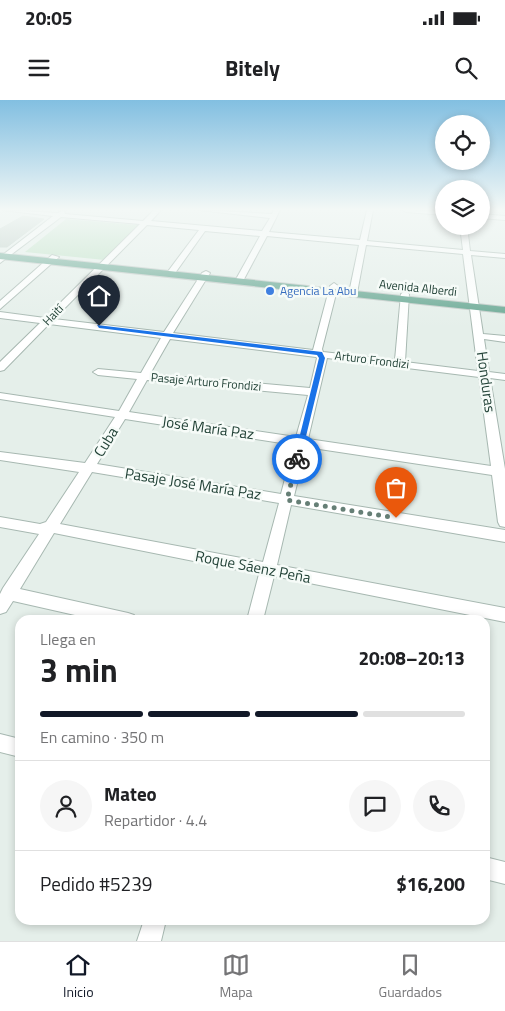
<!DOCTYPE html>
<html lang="es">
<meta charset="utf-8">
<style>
:root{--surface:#fff;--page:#f6f6f6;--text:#202124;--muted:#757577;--line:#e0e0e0;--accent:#111827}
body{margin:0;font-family:"Titillium Web",sans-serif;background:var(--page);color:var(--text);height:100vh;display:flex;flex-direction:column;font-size:19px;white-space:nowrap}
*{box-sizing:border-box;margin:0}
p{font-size:16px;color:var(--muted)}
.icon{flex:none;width:28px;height:28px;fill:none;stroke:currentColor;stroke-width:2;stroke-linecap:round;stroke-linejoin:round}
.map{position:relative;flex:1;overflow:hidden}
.details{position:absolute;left:15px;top:515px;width:475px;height:310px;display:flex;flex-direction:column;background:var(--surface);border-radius:15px;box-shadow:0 2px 8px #0003}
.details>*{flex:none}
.fabs{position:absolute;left:435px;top:15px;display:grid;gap:10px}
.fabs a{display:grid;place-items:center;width:55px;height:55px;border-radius:50%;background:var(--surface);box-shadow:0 2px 8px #0003;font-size:25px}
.pin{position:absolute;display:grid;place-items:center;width:42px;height:42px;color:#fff;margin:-51px -21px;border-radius:50% 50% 50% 0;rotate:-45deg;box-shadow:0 0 5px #0007}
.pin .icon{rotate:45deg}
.courier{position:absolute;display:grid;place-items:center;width:50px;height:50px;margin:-25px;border:4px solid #1a73e8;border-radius:50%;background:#fff;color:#222;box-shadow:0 1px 6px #0007}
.headline em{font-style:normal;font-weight:700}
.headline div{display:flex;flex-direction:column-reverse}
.headline{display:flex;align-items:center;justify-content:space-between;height:85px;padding:0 25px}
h1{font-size:32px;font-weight:700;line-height:38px}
.bar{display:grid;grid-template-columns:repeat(4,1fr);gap:8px 5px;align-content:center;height:60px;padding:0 25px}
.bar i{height:6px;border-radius:4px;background:var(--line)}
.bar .on{background:var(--accent)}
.bar p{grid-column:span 4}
.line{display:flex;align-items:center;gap:12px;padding:0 25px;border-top:1px solid var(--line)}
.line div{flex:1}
.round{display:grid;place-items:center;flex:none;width:52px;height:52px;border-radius:26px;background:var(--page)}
.status{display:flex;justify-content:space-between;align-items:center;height:35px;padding:0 25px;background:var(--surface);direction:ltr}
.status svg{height:14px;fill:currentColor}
header{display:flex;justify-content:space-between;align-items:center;height:65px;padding:0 25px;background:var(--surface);font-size:22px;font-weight:700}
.dock{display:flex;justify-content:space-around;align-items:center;height:70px;border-top:1px solid var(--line);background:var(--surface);font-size:14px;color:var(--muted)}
.dock a{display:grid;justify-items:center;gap:2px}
.dock .on{color:var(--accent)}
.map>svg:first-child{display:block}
</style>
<div class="status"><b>20:05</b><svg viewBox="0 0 49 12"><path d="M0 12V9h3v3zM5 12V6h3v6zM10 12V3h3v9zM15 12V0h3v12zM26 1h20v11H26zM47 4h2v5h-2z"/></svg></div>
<header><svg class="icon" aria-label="menu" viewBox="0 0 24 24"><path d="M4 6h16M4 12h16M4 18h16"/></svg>Bitely<svg class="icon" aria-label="search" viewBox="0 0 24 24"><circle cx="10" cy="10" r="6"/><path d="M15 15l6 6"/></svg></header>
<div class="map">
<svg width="505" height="841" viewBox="0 0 505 841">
<rect width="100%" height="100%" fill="#e5efea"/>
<path fill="#bde1c4" d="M66 119 138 125 105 160 25 152Z"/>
<path fill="#bacac2" stroke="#b7c9c0" d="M23 116 44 119 7 147H0V129Z"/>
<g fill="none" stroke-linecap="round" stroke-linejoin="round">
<defs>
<path id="minor" d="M2 110 58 113 64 110 65 114 143 121 154 110H161L151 121 262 131 270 118 199 110 272 114 274 110H280L269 132 360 140 367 110H373L367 141 463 150 460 126H467L470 151 505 154V158L471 155 483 234 505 236V242L484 239 489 272 505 274V280L490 278 505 369V427L500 426 498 422 492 375 306 347 294 396 505 430V442L291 405 277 465 505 508V522L274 476 263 520H247L259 474 54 433 20 489 128 513 134 515 136 520H97L13 501 6 512 0 514V494L3 488 39 434 0 427V417L40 424 46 422 79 372 0 360V352L85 363 115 317 0 299V293L119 311 137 279 98 275 93 272 98 269 141 273 161 238 49 224 4 270 0 271V262L40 223 0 218V212L45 218 140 124 61 117 0 163V157L53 116ZM147 125 199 130 166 174 170 176H173L205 131 260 136 235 181 239 183 243 181 267 136 359 145 349 193 353 196 357 193 366 145 463 154 478 271 405 262 409 194 405 191 401 194 395 260 323 252 322 249 338 186 334 183 330 186 313 250 173 233 210 173 206 171 202 173 164 232 54 219ZM170 239 316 257 317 258 310 288 150 274ZM327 258 479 277 491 366 308 339ZM147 280 308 295 296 337 129 312ZM125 319 294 345 281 394 97 364ZM92 372 279 403 263 462 60 424Z
M403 110 444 111V115L406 112Z
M481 114 505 116V120L481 118Z
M52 155 59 157 0 209V201Z
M0 634 20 639V657L0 652Z
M485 757 505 762V784L485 779Z
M144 820H166L161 841H137Z"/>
<path id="major" d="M0 153 505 207V213L0 159Z"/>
</defs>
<use href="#minor" stroke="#a7b8b1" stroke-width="2"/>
<use href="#major" stroke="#c1cac7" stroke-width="2"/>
<use href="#minor" fill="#fff" fill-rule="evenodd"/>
<use href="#major" fill="#67a792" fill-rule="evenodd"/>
</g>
<linearGradient id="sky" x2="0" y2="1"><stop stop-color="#82bfe1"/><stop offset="0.48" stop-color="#f3f8f6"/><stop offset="1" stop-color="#f3f8f6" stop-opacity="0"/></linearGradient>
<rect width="505" height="228" fill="url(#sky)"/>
<path fill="#1a73e8" d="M97 225 322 252 325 258 300 361 294 359 319 258 317 255 99 228Z"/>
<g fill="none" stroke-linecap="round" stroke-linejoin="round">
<path stroke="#667f76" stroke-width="5" stroke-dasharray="0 9" d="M297 359 287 400 396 418"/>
</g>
<circle fill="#3f7fe0" stroke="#f6fbf8" stroke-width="2" cx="270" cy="191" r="5"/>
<g text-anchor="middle" stroke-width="5" stroke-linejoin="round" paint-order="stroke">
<g font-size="12" fill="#224237" stroke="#f6fbf8">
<text transform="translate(418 188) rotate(6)" y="4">Avenida Alberdi</text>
<text transform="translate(53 215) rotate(-46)" y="4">Haití</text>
<text transform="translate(372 260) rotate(7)" y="4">Arturo Frondizi</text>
<text transform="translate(206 282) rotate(5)" y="4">Pasaje Arturo Frondizi</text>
</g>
<g font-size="12" fill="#366cbe" stroke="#f6fbf8" text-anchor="start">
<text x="280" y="195">Agencia La Abu</text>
</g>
<g font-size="15" fill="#224237" stroke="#f6fbf8">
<text transform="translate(486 282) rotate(82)" y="5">Honduras</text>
<text transform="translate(208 328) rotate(8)" y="5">José María Paz</text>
<text transform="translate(106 342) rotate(-58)" y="5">Cuba</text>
<text transform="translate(193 384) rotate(9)" y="5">Pasaje José María Paz</text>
<text transform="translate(253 467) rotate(11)" y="5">Roque Sáenz Peña</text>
</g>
</g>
</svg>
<div class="fabs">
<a><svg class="icon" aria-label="locate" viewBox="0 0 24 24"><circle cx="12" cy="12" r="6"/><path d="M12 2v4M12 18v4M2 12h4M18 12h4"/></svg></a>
<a><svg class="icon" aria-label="layers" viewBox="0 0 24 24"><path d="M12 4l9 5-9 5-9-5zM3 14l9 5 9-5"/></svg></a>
</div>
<div class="pin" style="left:396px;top:418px;background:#ea580c"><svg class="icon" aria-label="bag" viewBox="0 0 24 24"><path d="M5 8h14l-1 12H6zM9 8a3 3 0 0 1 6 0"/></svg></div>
<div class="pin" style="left:99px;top:226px;background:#1f2937"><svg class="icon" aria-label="home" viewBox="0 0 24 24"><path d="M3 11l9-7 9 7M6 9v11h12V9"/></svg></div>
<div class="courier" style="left:297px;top:359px"><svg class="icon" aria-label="bike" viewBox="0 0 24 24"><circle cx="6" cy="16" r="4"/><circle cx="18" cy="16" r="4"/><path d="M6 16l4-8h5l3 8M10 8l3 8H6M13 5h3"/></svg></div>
<section class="details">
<div class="headline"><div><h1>3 min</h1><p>Llega en</p></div><em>20:08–20:13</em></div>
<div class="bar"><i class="on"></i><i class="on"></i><i class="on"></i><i></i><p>En camino · 350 m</p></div>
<div class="line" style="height:90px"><a class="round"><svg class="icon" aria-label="person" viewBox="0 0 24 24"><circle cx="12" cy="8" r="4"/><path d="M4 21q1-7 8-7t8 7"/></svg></a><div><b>Mateo</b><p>Repartidor · 4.4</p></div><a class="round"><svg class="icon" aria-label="chat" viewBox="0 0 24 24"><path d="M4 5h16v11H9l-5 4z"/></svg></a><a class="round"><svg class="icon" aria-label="phone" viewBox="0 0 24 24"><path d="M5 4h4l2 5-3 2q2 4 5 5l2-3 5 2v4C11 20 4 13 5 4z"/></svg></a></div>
<div class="line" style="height:65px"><div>Pedido #5239</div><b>$16,200</b></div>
</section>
</div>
<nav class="dock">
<a class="on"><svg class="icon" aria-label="home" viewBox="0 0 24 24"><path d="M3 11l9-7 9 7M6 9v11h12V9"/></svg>Inicio</a>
<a><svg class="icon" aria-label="map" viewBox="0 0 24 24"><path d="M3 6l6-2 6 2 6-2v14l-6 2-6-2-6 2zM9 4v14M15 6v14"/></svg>Mapa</a>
<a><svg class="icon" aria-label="saved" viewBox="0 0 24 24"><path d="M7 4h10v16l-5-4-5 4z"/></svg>Guardados</a>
</nav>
